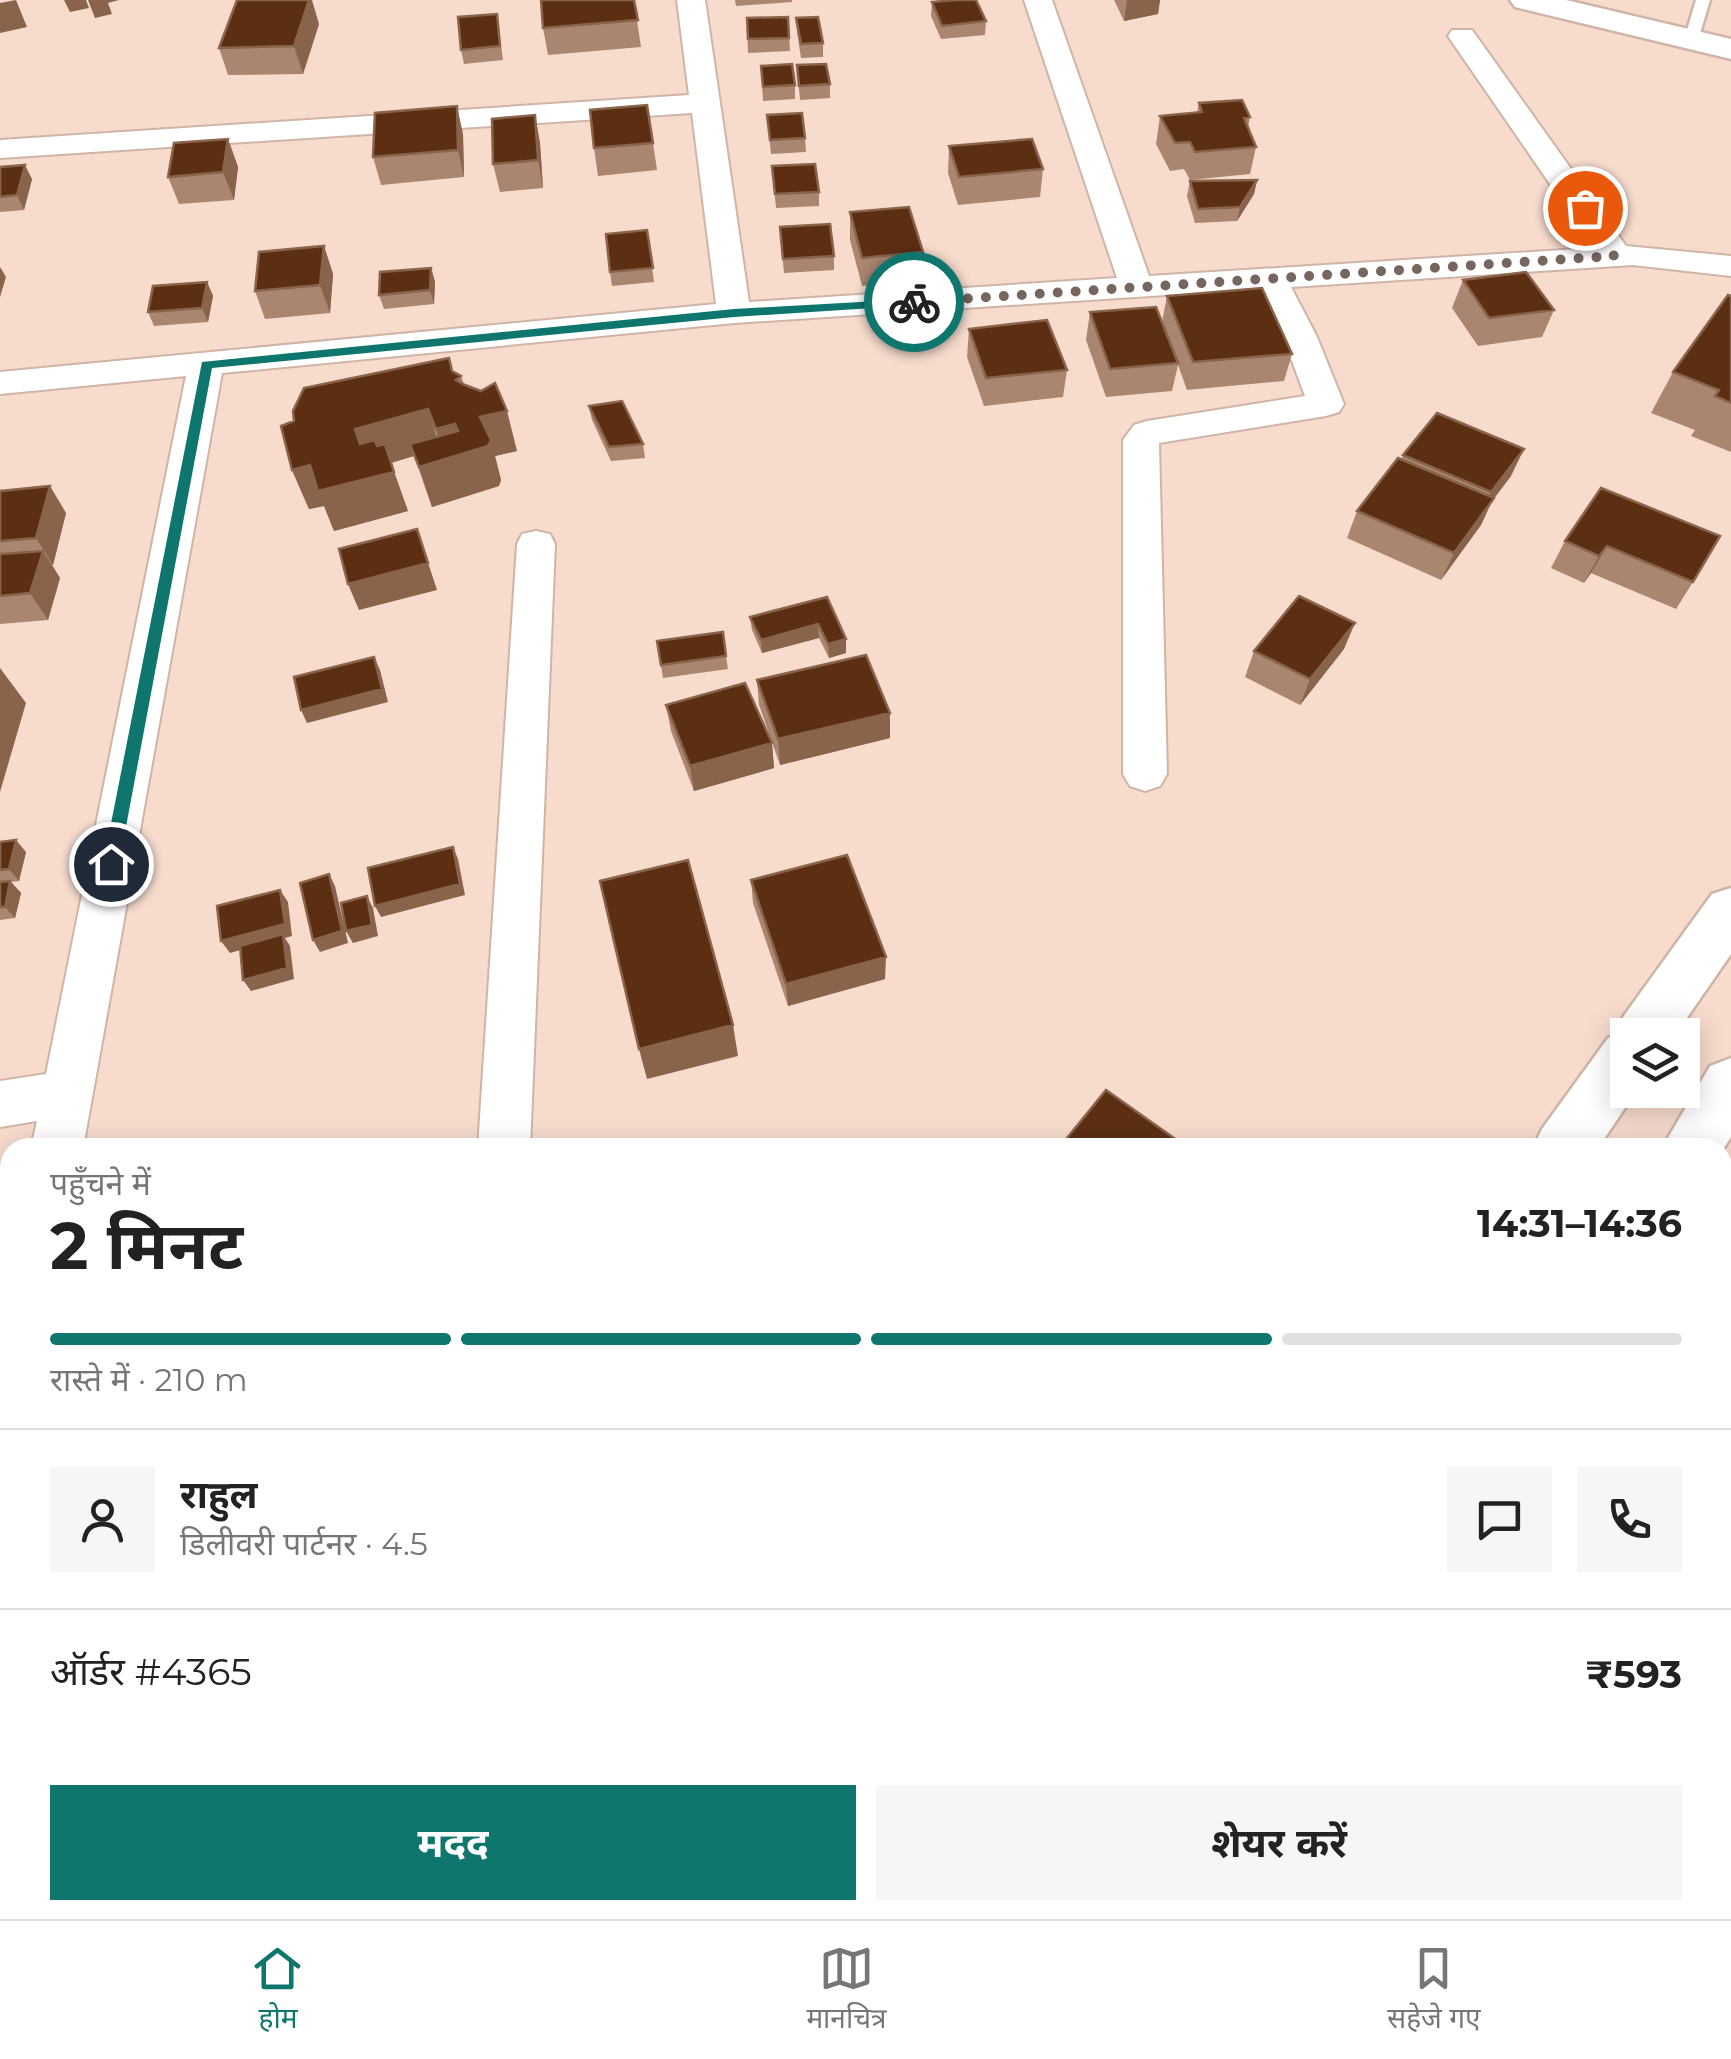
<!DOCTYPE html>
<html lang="hi">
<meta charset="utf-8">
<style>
:root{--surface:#fff;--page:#f6f6f6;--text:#222;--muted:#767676;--line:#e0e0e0;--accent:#0f766e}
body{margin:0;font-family:Montserrat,"Noto Sans Devanagari",sans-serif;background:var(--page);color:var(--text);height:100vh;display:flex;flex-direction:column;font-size:38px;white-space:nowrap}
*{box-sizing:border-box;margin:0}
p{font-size:32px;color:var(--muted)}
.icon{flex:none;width:55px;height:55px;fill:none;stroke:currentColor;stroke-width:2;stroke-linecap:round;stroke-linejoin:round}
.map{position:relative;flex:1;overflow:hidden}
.drawer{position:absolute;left:0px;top:1138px;width:1732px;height:782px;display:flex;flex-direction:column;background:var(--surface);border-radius:30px 30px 0 0;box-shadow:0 5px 25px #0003}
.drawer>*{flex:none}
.fabs{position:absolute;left:1610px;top:1018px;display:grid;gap:20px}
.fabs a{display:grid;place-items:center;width:90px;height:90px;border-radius:0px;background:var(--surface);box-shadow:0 5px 25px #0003;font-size:50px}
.pin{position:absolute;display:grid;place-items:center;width:85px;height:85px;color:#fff;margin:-42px;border:5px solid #fff;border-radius:50%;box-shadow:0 2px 10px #0007}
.courier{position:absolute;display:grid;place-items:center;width:100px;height:100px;margin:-50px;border:8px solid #0f766e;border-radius:50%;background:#fff;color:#222;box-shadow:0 2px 12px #0007}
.head em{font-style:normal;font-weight:700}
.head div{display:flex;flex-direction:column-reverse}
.head{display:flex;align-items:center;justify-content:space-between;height:170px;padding:0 50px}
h1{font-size:65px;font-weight:700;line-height:75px}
.bar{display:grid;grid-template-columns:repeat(4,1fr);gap:15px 10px;align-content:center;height:120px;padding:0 50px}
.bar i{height:12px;border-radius:8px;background:var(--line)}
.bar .on{background:var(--accent)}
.bar p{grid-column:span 4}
.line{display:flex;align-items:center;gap:25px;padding:0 50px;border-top:2px solid var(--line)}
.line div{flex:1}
.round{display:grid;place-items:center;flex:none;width:105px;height:105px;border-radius:0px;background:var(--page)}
.primary-button{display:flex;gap:20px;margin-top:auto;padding:20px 50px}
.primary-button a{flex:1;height:115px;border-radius:0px;background:var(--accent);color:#fff;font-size:40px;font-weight:700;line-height:115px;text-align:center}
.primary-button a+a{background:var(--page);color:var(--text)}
.dock{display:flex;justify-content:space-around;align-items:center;height:140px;border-top:2px solid var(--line);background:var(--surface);font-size:28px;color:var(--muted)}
.dock a{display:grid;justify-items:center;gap:5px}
.dock .on{color:var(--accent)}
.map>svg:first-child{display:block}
</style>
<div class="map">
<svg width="1731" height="1919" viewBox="0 0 1731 1919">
<rect width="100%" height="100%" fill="#f7dcce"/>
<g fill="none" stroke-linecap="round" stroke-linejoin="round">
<defs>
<path id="service" d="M1696 0H1710L1698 40 1691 44 1684 40Z"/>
<path id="minor" d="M677 0H705L749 302 1117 278 1024 0H1052L1149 276 1594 248 1448 36 1452 30H1472L1626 246 1731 256V276L1633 265 1291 287 1317 337 1344 404 1339 412 1326 416 1159 443 1167 774 1160 786 1145 791 1130 786 1123 774V440L1134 425 1147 421 1305 396 1283 337 1258 289 734 323 222 373 83 1148H31L37 1121 0 1127V1081L46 1074 186 376 0 394V372L716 304 692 113 0 158V140L689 95Z
M536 531 550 534 555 544 530 1148H478L517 544 522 534Z
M10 1372V1479L0 1483V1376Z"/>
<path id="tertiary" d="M0 1459H10V1527H0Z"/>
<path id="secondary" d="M1510 0H1566L1731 39V59L1515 7Z
M1731 888V954L1675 1035H1628V1090H1637L1598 1148H1533L1542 1129 1608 1038 1615 1035 1623 1017 1712 894Z
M1731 1058V1137L1722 1151V1148H1662L1710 1066Z
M1037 1910H1115L1111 1919H1033Z
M1196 1910H1275L1271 1919H1192Z"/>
</defs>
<use href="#service" stroke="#ceb5a7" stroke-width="5"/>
<use href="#minor" stroke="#ceb5a7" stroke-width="4"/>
<use href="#tertiary" stroke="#ceb5a7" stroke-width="5"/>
<use href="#secondary" stroke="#ceb5a7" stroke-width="5"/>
<use href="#service" fill="#fff" fill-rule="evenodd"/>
<use href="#minor" fill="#fff" fill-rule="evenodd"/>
<use href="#tertiary" fill="#fff" fill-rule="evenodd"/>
<use href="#secondary" fill="#fff" fill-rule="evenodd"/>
</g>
<path fill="#aa8670" d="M634 0 641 47 548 55 543 28Z
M735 0H792V2L736 6Z
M1114 0H1160L1158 14 1124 21Z
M932 2 986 21 985 35 941 39 931 16Z
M497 14 503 60 464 64 461 50Z
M788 17 790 51 748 53 747 18Z
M796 18 823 43V57L801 58 797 32Z
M319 24 303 74 228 75 219 48Z
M797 65 830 84V98L800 100Z
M761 66 795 85V99L763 101Z
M1199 103 1250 117 1248 128 1256 147 1250 174 1190 180 1184 169 1170 171 1156 144 1160 116 1197 113Z
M535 115 540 143 543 188 500 192 493 164Z
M767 115 805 138 806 152 771 154Z
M463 134 464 177 381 185 373 157Z
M228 139 238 167 234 200 179 204 168 177Z
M653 143 657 170 598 176 594 148Z
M949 146 1043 169 1040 197 958 205 948 173Z
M772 166 819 192V206L776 208Z
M0 167 32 179 24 210 0 212Z
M1257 180 1254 194 1237 221 1195 223 1187 196 1190 181Z
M850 212 923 252 922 280 862 286 850 240Z
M780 227 834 256V270L784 273Z
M647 230 654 282 612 286 610 272Z
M324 246 333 274 330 313 265 319 255 291Z
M431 268 435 282 434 304 384 309 379 295Z
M1463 280 1554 310 1542 337 1478 346 1452 308Z
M207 282 213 296 208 322 154 326 148 312Z
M1167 296 1292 354 1284 381 1187 390 1178 365 1172 391 1106 397 1086 340 1090 312 1162 322Z
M1731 296V452L1691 436 1695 430 1651 413 1673 372Z
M969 329 1067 370 1063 397 984 406 967 357Z
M452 371 461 376 464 384 517 451 495 456 501 480 499 486 432 507 414 456 391 463 408 511 334 531 324 506 309 509 292 470Z
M589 406 643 444 645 458 611 461 592 420Z
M1403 455 1511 476 1492 501 1481 525 1441 580 1347 538 1357 511 1402 459Z
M1601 488 1693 582 1676 609 1591 573 1584 583 1551 568 1565 541Z
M0 491 66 513 53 565H52L60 578 48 620 0 624Z
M827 597 846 639V653L829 658 819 638 762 653 752 630 750 617Z
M657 641 726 656 728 669 663 678Z
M1344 649 1300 705 1245 677 1254 651Z
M757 680 890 738 780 765 759 705Z
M666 705 772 743 774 768 694 791 671 731Z
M0 842 26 852 19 881 11 882 21 893 15 918 0 920Z
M751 880 885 979 788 1006 753 903Z"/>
<path fill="#8a634b" d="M16 0 27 27 0 33V3Z
M64 0H86L89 8 70 12Z
M88 0H119L108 3 112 14 95 18Z
M309 0H312L319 24 303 74 294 46Z
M1127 0H1160L1158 14 1124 21Z
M457 106 463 134 464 177 458 150Z
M535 115 540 143 543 188 538 160Z
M228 139 238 167 234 200 223 172Z
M25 165 32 179 24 210 17 195Z
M1257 180 1254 194 1237 221 1240 207Z
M324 246 333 274 330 313 320 285Z
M0 267 6 277 0 297Z
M431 268 435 282 434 304 430 290Z
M207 282 213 296 208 322 202 308Z
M428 409 440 449 410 444 414 456 370 469 394 472 408 511 334 531 324 506 309 509 292 470 355 429Z
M507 411 517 451 495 456 501 480 499 486 432 507 419 467 445 459 436 429Z
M1524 449 1511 476 1492 501 1481 525 1441 580 1454 553 1479 517 1491 492Z
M50 486 66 513 53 565 36 538Z
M417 529 437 590 359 610 348 584Z
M1607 546 1591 573 1584 583 1599 556Z
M43 551 60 578 48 620 30 593Z
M1355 623 1344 649 1300 705 1310 679Z
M818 624 819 638 762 653 761 640Z
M846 639V653L829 658 828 644Z
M374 657 380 670 388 702 307 723 301 710Z
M0 668 26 703 0 792Z
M890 713V738L780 765 778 739Z
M772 743 774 768 694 791 690 766Z
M16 840 26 852 19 881 9 869Z
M453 847 458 859 465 895 381 917 375 906Z
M329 874 335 886 348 943 320 952 313 940Z
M10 881 21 893 15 918 5 907Z
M280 890 288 902 292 936 285 938 290 946 294 979 251 991 243 980 284 938 230 953 221 941Z
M367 896 373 908 378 936 353 943 346 931Z
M886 957 885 979 788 1006 786 984Z
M733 1025 738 1056 647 1079 639 1049Z"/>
<path fill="#5c2f13" stroke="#8a634b" stroke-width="2.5" d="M237 0H309L294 46 219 48Z
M541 0H634L638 20 543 28Z
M955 0H976L986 21 942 26 932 2Z
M497 14 500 46 461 50 458 17Z
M788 17 789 38 748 39 747 18Z
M818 17 823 43 801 44 796 18Z
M792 64 795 85 763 87 761 66Z
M826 64 830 84 799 86 797 65Z
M1242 100 1250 117 1244 118 1256 147 1195 152 1190 142 1175 143 1160 116 1202 112 1199 103Z
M647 105 653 143 594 148 590 110Z
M457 106 458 150 373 157 375 113Z
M802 113 805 138 770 140 767 115Z
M535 115 538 160 493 164 492 119Z
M228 139 223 172 168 177 174 143Z
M1032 139 1043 169 959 177 949 146Z
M815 164 819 192 775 194 772 166Z
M25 165 17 195 0 197V167Z
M1257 180 1240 207 1198 209 1190 181Z
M909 207 923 252 862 258 850 212Z
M830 224 834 256 783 259 780 227Z
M647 230 653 268 610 272 606 234Z
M324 246 320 285 255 291 259 252Z
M431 268 430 290 379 295 380 272Z
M1526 272 1554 310 1489 318 1463 280Z
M207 282 202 308 148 312 153 286Z
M1262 288 1292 354 1193 362 1167 296Z
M1728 295 1731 296V403L1715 396 1719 390 1673 372Z
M1156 307 1178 363 1110 369 1090 312Z
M1047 320 1067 370 986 378 969 329Z
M449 358 452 371 461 376 456 380 465 385 481 391 495 383 507 411 480 417 491 440 488 446 419 467 410 444 458 431 455 424 436 429 428 409 355 429 360 444 375 440 377 446 385 444 394 472 318 491 310 465 292 470 281 426 294 421 293 411 304 388Z
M622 401 643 444 609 447 589 406Z
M1437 413 1524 449 1491 492 1403 455Z
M1398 458 1494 498 1454 553 1357 511Z
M50 486 36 538 0 541V491Z
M1601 488 1720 536 1693 582 1607 546 1599 556 1565 541Z
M417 529 428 563 348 584 339 549Z
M43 551 30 593 0 596V554Z
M1299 596 1355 623 1310 679 1254 651Z
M827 597 846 639 828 644 818 624 761 640 750 617Z
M723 632 726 656 661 665 657 641Z
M866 655 890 713 778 739 757 680Z
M374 657 382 689 301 710 294 677Z
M745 683 772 743 690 766 666 705Z
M16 840 9 869 0 870V842Z
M453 847 460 884 375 906 368 868Z
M847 855 886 957 786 984 751 880Z
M688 860 733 1025 639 1049 600 881Z
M329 874 342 931 313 940 300 883Z
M10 881 5 907H0V882Z
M280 890 285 924 221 941 217 906Z
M367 896 372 925 346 931 341 903Z
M283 934 287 968 243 980 240 946Z
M1106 1090 1188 1148H1059Z"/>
<path fill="#0f766e" d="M914 299 918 305 734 317 212 368 119 864 111 870 105 868 103 864 202 362 734 309Z"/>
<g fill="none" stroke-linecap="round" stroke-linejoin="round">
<path stroke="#76665e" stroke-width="10" stroke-dasharray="0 18" d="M914 302 1614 256 1585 208"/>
</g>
</svg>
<div class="fabs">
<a><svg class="icon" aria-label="layers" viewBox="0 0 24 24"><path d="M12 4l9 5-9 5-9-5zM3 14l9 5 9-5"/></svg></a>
</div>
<div class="pin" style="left:1585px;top:208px;background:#ea580c"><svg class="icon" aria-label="bag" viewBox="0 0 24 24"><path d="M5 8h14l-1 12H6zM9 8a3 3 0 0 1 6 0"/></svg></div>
<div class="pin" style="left:111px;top:864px;background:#1f2937"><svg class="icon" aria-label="home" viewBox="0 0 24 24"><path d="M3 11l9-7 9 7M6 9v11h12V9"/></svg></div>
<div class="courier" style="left:914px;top:302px"><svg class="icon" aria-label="bike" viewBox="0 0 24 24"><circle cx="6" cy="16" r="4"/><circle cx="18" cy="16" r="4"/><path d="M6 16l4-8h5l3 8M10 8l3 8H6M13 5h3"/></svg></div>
<section class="drawer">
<div class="head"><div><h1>2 मिनट</h1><p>पहुँचने में</p></div><em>14:31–14:36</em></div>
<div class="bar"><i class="on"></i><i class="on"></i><i class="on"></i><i></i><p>रास्ते में · 210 m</p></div>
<div class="line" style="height:180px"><a class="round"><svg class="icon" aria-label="person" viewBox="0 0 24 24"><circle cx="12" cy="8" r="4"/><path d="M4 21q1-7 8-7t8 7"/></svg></a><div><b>राहुल</b><p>डिलीवरी पार्टनर · 4.5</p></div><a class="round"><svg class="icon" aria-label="chat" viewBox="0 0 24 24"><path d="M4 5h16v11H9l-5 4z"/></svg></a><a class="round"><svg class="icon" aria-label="phone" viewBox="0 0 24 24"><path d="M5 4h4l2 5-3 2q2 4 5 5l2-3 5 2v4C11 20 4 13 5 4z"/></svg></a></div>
<div class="line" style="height:130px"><div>ऑर्डर #4365</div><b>₹593</b></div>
<div class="primary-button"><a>मदद</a><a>शेयर करें</a></div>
</section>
</div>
<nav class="dock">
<a class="on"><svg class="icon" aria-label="home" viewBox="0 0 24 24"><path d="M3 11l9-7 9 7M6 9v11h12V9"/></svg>होम</a>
<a><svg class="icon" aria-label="map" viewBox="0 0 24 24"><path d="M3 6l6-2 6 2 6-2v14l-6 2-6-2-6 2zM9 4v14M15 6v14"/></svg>मानचित्र</a>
<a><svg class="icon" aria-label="saved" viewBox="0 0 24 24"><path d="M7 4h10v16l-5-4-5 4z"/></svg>सहेजे गए</a>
</nav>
